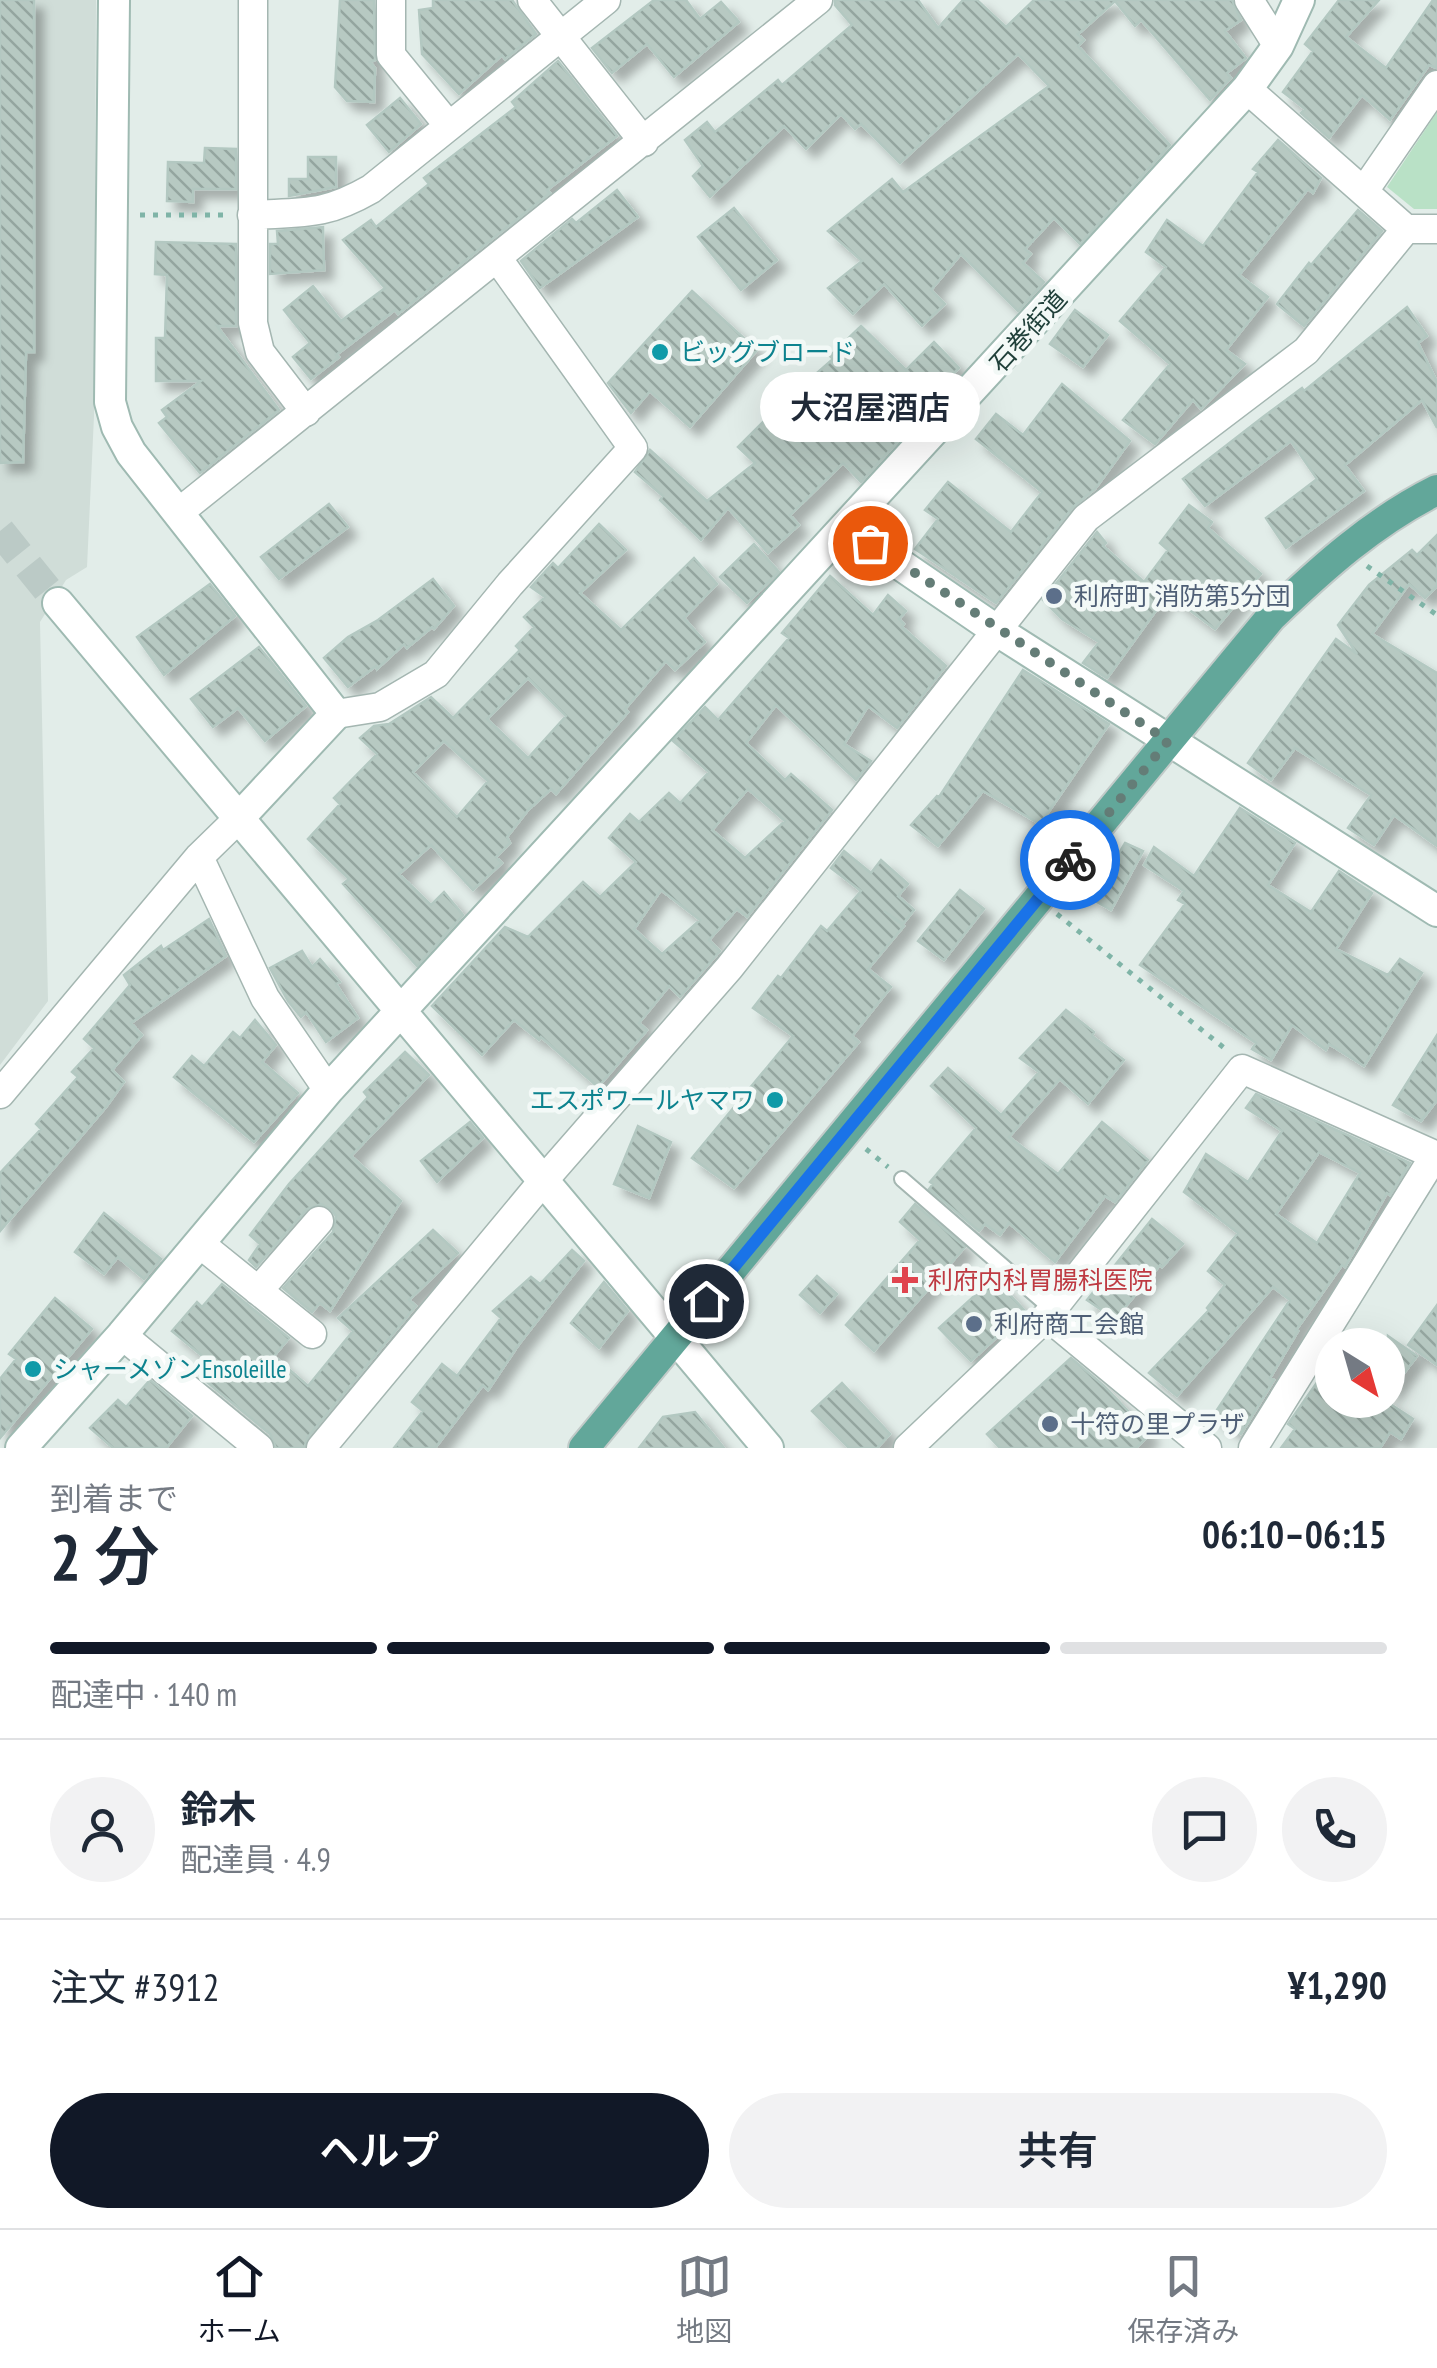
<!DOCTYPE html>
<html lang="ja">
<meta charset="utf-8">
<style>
:root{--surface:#fff;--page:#f2f2f3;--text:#1f2937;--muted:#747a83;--line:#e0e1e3;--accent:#111827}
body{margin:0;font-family:"PT Sans Narrow","Noto Sans JP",sans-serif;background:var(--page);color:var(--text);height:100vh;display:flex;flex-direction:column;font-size:38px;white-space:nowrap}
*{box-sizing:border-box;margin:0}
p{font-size:32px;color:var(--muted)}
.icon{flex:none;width:55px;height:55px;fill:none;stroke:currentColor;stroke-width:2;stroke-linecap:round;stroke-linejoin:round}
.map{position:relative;height:1448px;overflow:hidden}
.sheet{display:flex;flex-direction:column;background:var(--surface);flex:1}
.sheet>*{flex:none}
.needle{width:65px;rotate:143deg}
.fabs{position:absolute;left:1315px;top:1328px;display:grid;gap:20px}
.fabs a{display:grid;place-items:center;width:90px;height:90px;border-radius:50%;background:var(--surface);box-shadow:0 10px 40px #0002;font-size:50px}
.pin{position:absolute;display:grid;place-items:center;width:85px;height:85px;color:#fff;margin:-42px;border:5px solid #fff;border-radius:50%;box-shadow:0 2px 10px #0007}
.courier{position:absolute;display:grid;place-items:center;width:100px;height:100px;margin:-50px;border:8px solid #1a73e8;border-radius:50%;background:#fff;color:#222;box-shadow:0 2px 12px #0007}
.bubble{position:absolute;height:70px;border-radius:35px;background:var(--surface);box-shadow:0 10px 40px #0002;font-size:32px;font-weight:600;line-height:70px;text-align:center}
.head em{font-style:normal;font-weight:600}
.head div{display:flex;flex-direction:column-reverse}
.head{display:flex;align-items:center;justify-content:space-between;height:170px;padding:0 50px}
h1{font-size:65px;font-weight:600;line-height:75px}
.bar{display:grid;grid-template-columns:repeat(4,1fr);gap:15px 10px;align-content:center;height:120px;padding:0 50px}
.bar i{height:12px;border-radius:8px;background:var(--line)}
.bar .active{background:var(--accent)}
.bar p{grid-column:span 4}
.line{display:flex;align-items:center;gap:25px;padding:0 50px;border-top:2px solid var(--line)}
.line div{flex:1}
.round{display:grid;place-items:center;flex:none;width:105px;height:105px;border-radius:52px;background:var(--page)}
.action{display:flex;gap:20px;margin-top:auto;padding:20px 50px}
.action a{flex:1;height:115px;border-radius:60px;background:var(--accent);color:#fff;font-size:40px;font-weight:600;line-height:115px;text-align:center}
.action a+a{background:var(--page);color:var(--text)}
.tab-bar{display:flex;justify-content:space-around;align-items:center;height:140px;border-top:2px solid var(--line);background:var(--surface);font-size:28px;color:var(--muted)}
.tab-bar a{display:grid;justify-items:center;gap:5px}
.tab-bar .active{color:var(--accent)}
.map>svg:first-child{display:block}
</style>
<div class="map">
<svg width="1437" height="1448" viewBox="0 0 1437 1448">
<defs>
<pattern id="building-back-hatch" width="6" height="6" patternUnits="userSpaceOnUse" patternTransform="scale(2.5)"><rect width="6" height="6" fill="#b7c9c2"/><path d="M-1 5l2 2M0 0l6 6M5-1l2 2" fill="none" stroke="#94a59f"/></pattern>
<filter id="shadow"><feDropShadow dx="9" dy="9" stdDeviation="5" flood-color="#0004"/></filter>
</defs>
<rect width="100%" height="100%" fill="#e2ede9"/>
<path fill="#d0ddd8" d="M0 0H96L94 416 87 567 66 580 40 622 48 1001 0 1065Z"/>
<path fill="#b9e1c6" d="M1437 112V209H1414L1387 187Z"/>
<path fill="url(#building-back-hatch)" stroke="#b3c8c1" stroke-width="2.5" fill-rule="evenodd" filter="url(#shadow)" d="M0 0H34V352H26L23 462 0 463Z
M340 0H374L375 60 370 62 375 68 374 102 347 101 335 87Z
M433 0H512L536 34 505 59 502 55 459 94 422 54 419 10 433 8Z
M654 0H686L700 19 721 2 739 22 674 77 647 44 612 73 592 48Z
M835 0H918L938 28 963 0H977L1006 27 1034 0H1232L1241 20 1225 31 1246 58 1227 73 1231 78 1210 100 1141 20 1135 26 1115 1 1078 34 1084 40 1078 46 1170 145 1080 244 1054 218 1025 249 1031 254 1023 263 1044 282 1018 311 961 254 931 290 945 304 922 326 884 284 853 314 828 288 862 261 828 231 892 179 903 192 1049 86 1018 54 900 163 861 124 855 129 841 114 806 149 784 126 710 197 693 176 703 166 685 140 707 122 715 132 778 80 782 85 852 25 835 5Z
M1339 0H1379L1346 37 1386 68 1433 0H1437V68L1429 65 1390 120 1362 95 1329 138 1301 113 1305 109 1283 92 1313 51 1305 44Z
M558 61 617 136 547 190 550 193 398 314 395 310 336 355 339 357 311 379 293 357 310 343 284 310 313 286 341 321 385 288 343 240 371 220 376 227 429 184 424 178 516 107 512 102Z
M400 98 421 124 389 152 367 125Z
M1278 140 1321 178 1313 193 1308 189 1239 275 1268 297 1226 350 1245 364 1201 409 1193 400 1155 444 1123 420 1170 364 1120 321 1166 267 1146 252 1167 220 1203 246 1258 172 1253 169Z
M205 148 236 149V189H193V202L167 201 168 162 204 163Z
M308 157H336V187L289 196V179H308Z
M617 190 638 217 540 288 521 261 572 219 576 223Z
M734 208 777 260 741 290 698 237Z
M1358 210 1382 231 1304 326 1277 304 1309 263 1311 265Z
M323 227 324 270 270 274V244H278L277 231Z
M156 242 236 244V326H217L279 410 200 473 159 423 167 417 162 410 201 381H156V338H165L167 275 155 274Z
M692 291 757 350 690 427 650 391 631 413 608 383Z
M1407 307 1427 336 1418 343 1437 382V428L1422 400 1345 465 1364 491 1286 548 1266 518 1317 479 1291 441 1205 506 1183 479 1263 417 1302 388 1304 391Z
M1075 310 1108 335 1083 367 1050 344Z
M861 326 906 370 934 342 959 368 928 398 933 403 861 482 843 463 790 515 799 525 768 553 728 508 701 540 660 500 663 496 635 472 650 450 707 501 755 463 738 447 777 408 833 359 830 356Z
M1062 384 1130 441 1095 489 1073 507 996 603 915 549 938 519 925 510 948 482 1011 532 1042 492 976 439 996 414 1023 435Z
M329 504 348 527 279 579 261 557Z
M1189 505 1212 522 1208 528 1261 574 1215 629 1168 594 1107 678 1083 663 1099 642 1062 619 1043 600 1097 532 1106 543 1103 546 1144 582 1168 550 1160 543Z
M599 524 626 550 580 593 621 630 694 558 717 584 684 618 705 642 675 670 666 661 625 709 628 712 556 794 551 789 528 810 507 837 510 843 496 857 502 863 473 890 431 845 399 874 431 905 444 892 463 915 417 966 343 884 349 879 308 839 340 804 334 798 377 754 360 738 374 726 389 724 431 697 453 718 520 650 516 646 534 627 524 617 545 597 531 587 553 563 558 568ZM528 678 566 716 528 758 487 719ZM444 741 488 781 457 817 413 772Z
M1437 535V586L1425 598 1409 584 1372 634 1437 673V846L1394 815 1374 845 1348 828 1371 795 1295 748 1271 780 1248 763 1336 639 1357 654 1338 625 1369 585 1412 550 1417 555Z
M754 544 779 572 747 603 720 577Z
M830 576 873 615 888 595 906 611 899 619 904 624 902 627 946 666 897 728 868 706 844 744 871 761 856 780 776 705 746 743 785 780 791 774 832 810 747 917 737 909 709 940 720 951 680 997 669 986 639 1023 647 1030 598 1087 541 1037 539 1040 514 1020 482 1055 432 1006 505 927 528 937 583 882 600 897 636 862 609 838 630 814 639 822 669 793 680 803 709 772 673 741 705 707 718 720 789 638 782 633ZM748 789 785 821 745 858 712 830ZM661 890 700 920 662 954 634 929Z
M433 579 454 606 434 629 432 627 407 648 404 644 377 669 376 666 348 687 324 658 348 637 378 620Z
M210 584 235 616 164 675 137 637Z
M259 647 306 706 265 741 238 708 213 727 191 699Z
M1023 670 1109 724 1040 824 983 791 938 846 911 825 937 796 939 797Z
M1240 808 1295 843 1268 885 1311 912 1339 871 1372 893 1336 949 1388 975 1400 959 1422 973 1364 1066 1329 1044 1326 1050 1292 1025 1271 1060 1252 1049 1256 1043 1140 965 1185 904 1178 900 1184 891 1144 865 1154 847 1194 876Z
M1125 843 1143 851 1111 910 1092 899Z
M844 851 871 873 881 860 908 884 898 896 914 910 903 924 884 911 904 926 868 969 891 987 852 1036 859 1042 734 1188 692 1158 793 1036 753 1008 778 976 781 978 821 926 827 931 861 891 831 868Z
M960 890 984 909 944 960 918 941Z
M209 919 226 956 131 1023 142 1035 112 1070 124 1082 106 1107 0 1231V1173L41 1129 36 1124 78 1077 72 1072 94 1048 84 1039 130 985 124 975 161 946 163 950Z
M302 951 312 967 320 959 340 982 336 984 358 1018 326 1042 306 1012 301 1017 288 1001 270 968Z
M1066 1010 1094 1032 1092 1036 1124 1060 1088 1104 1060 1079 1009 1137 1058 1174 1102 1122 1148 1160 1115 1202 1105 1196 1055 1262 1009 1223 1000 1235 985 1224 979 1231 929 1189 933 1184 930 1182 976 1128 931 1086 948 1068 1001 1115 1039 1072 1020 1058Z
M255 1020 276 1045 262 1062 298 1093 254 1142 174 1077 192 1056 204 1066 233 1032 240 1038Z
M1437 1035V1100L1421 1121 1393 1105Z
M405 1052 429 1075 351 1156 401 1201 330 1311 320 1303 312 1312 283 1288 333 1232 336 1216 331 1209 321 1204 307 1209 256 1267 249 1260 260 1244 250 1235 289 1184 368 1097 364 1092Z
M1256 1094 1410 1163 1390 1195 1387 1193 1345 1267 1342 1265 1296 1330 1298 1331 1270 1378 1274 1380 1241 1434 1213 1416 1290 1300 1273 1287 1177 1396 1149 1373 1209 1310 1207 1308 1225 1285 1208 1271 1238 1233 1184 1192 1206 1154 1248 1182 1282 1131 1246 1108ZM1319 1152 1360 1173 1317 1243 1276 1214Z
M470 1122 483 1138 437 1182 421 1161Z
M638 1126 671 1142 649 1198 614 1184Z
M915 1204 965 1247 874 1351 846 1325 920 1240 900 1222Z
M104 1213 161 1259 144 1279 118 1257 104 1274 75 1252Z
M1152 1219 1183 1244 1162 1267 1160 1265 1115 1319 1087 1300Z
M433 1230 458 1253 409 1300 416 1306 308 1437 304 1448H276L270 1434 201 1377 212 1364 172 1331 197 1302 202 1307 222 1284 289 1338 274 1356 308 1386 353 1331 338 1318Z
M572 1250 584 1261 519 1344 488 1390 483 1385 435 1448H394L423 1411 412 1402 442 1364 457 1376 501 1318 493 1311 531 1277 540 1284Z
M817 1276 837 1294 820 1313 800 1295Z
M994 1278 1025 1311 971 1361 939 1328Z
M604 1282 628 1311 599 1348 571 1323Z
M55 1298 92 1329 0 1438V1379L16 1359 9 1354Z
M1437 1305V1365L1408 1345Z
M1388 1336 1417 1356 1388 1394Z
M1071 1358 1104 1386 1150 1434 1136 1448H1000L987 1434Z
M1332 1361V1400H1384L1413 1419 1401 1439 1390 1432 1380 1448H1281L1295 1429 1288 1424Z
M150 1380 192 1416 166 1448H113L90 1428 118 1400 126 1407Z
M842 1383 890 1434 877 1448H849L812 1411Z
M695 1412 724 1448H639L663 1417Z"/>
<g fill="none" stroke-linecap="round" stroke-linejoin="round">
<path stroke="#bbcac6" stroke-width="30" stroke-dasharray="30 15" stroke-linecap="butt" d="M0 531 58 603"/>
<defs>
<path id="lane" d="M902 1179 1052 1309"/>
<path id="street" d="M253 0V323L260 352 306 412
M391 0V55L449 126
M532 0 644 142
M1249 0 1278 46
M1364 191 1437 85
M252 215C304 212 324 216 371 189L606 0
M1406 229H1437
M178 513 818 0
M336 714 380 707 436 674 510 584 633 448 498 259
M199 857 265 998 328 1090
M0 1094 199 857 238 819
M199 1243 312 1334
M258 1291 319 1221
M1047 1316 1207 1448
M122 1335 259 1448
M321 1448 543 1181 729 968 1086 518 1306 351 1406 229 1247 89
M908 1448 1047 1316 1242 1069 1437 1156
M1253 1448 1435 1155"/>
<path id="secondary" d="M114 0 110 402 117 427 131 453 336 714 238 819
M847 528 996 630 1437 911
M58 603 768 1448
M21 1448 122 1335 328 1090 1247 89 1278 46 1299 0"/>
<path id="primary" d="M584 1448 1271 617C1322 568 1373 522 1437 490"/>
</defs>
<use href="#lane" stroke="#a4b6b1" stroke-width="18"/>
<use href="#street" stroke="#a4b6b1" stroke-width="31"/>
<use href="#secondary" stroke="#9fbab2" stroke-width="34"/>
<use href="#primary" stroke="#c1cac8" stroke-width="34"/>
<path stroke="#7fb4a7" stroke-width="5" stroke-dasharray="5 8" stroke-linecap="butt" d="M140 215H229
M1367 566 1437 615
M1057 914 1228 1051
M866 1149 888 1167"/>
<use href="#lane" stroke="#fff" stroke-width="14"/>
<use href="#street" stroke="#fff" stroke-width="28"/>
<use href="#secondary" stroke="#fff" stroke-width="30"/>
<use href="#primary" stroke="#62a79a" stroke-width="30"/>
</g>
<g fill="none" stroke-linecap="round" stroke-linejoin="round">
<path stroke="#647d77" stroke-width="10" stroke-dasharray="0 18" d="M870 543 1168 741 1070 860"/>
<path stroke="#1a73e8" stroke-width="12" d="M706 1301 1070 860"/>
</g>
<g fill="#0f9aa8" stroke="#f3f9f7" stroke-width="4">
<circle cx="660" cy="352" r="10"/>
<circle cx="775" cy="1100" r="10"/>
<circle cx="33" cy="1369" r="10"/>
</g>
<g fill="#5c6f8a" stroke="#f3f9f7" stroke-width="4">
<circle cx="1054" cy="596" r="10"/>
<circle cx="974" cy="1324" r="10"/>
<circle cx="1050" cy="1424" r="10"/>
</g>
<path fill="#e0444e" stroke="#f3f9f7" stroke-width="4" d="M900 1265h10v10h10v10h-10v10h-10v-10h-10v-10h10z"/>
<g text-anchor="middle" stroke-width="9" stroke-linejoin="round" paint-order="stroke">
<g font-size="25" fill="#20403a" stroke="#f3f9f7">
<text transform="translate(1028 331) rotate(-48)" y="9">石巻街道</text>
</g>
<g font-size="25" fill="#0d838f" stroke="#f3f9f7" text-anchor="start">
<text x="680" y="361">ビッグブロード</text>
<text x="755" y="1109" text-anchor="end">エスポワールヤマワ</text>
<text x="53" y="1378">シャーメゾンEnsoleille</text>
</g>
<g font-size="25" fill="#4e5e75" stroke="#f3f9f7" text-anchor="start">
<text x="1074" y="605">利府町 消防第5分団</text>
<text x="994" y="1333">利府商工会館</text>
<text x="1070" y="1433">十符の里プラザ</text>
</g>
<g font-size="25" fill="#be3a42" stroke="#f3f9f7" text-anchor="start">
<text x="928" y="1289">利府内科胃腸科医院</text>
</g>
</g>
</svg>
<div class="fabs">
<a><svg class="needle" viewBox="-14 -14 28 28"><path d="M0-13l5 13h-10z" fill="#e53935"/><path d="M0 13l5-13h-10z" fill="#747a83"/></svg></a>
</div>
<div class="pin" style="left:870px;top:543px;background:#ea580c"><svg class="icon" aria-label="bag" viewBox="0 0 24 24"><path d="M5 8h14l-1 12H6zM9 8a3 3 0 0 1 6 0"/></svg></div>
<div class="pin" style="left:706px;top:1301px;background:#1f2937"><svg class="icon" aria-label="home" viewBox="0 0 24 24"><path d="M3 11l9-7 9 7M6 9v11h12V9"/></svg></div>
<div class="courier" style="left:1070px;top:860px"><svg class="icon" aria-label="bike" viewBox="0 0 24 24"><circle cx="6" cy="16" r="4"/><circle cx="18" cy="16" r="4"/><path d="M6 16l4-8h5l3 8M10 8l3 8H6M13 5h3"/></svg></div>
<div class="bubble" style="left:760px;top:372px;width:220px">大沼屋酒店</div>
</div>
<section class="sheet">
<div class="head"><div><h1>2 分</h1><p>到着まで</p></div><em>06:10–06:15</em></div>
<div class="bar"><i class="active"></i><i class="active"></i><i class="active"></i><i></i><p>配達中 · 140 m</p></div>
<div class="line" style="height:180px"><a class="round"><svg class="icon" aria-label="person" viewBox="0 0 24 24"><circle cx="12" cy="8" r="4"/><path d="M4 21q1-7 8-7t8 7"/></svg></a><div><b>鈴木</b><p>配達員 · 4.9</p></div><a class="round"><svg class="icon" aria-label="chat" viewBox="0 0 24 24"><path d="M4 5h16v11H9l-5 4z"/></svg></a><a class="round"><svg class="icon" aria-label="phone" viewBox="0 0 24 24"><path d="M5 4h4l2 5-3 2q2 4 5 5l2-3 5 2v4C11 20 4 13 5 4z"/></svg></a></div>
<div class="line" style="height:130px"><div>注文 #3912</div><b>¥1,290</b></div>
<div class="action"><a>ヘルプ</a><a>共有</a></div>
</section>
<nav class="tab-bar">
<a class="active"><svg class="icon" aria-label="home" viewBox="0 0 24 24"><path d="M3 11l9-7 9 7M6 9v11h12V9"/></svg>ホーム</a>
<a><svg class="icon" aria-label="map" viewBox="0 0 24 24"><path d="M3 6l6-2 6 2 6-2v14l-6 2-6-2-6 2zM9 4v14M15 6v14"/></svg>地図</a>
<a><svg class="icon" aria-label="saved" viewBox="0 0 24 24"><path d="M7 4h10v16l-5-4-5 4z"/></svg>保存済み</a>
</nav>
